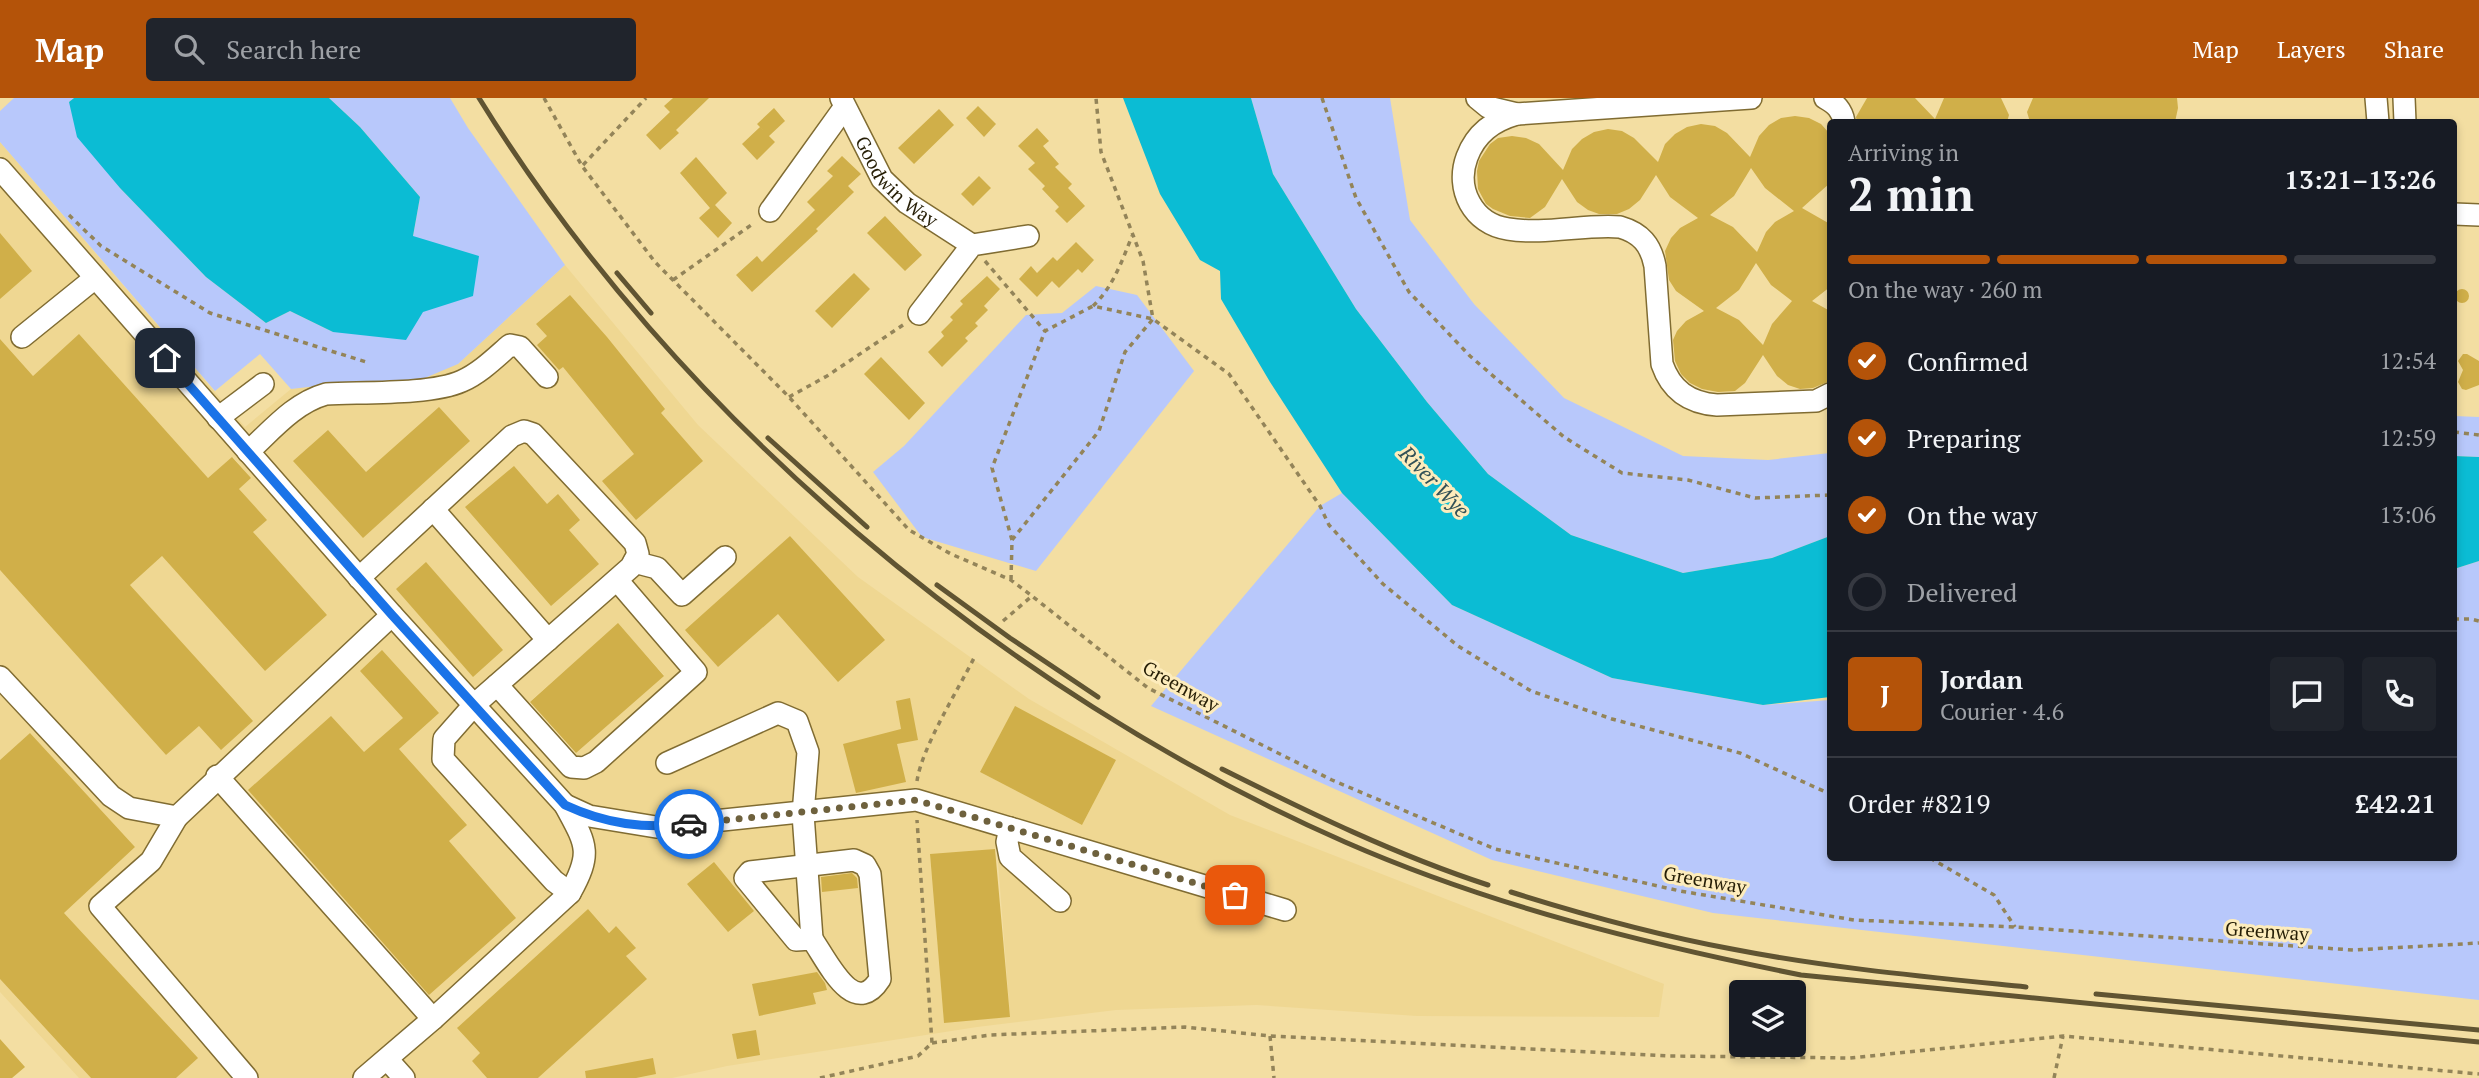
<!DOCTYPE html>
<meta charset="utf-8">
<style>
:root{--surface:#171b24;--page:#20242c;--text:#f1f3f6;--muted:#9ea1a6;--line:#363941;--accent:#b45309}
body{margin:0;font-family:"PT Serif",serif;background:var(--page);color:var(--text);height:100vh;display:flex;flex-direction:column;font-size:26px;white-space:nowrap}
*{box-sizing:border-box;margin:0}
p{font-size:23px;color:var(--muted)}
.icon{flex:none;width:38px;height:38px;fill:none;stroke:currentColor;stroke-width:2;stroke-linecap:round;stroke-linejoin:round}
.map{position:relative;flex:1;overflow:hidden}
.side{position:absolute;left:1827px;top:21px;width:630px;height:742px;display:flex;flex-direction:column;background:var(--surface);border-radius:7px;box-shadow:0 4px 10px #0003}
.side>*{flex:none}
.fabs{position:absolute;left:1729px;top:882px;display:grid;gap:14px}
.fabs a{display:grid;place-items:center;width:77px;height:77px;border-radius:7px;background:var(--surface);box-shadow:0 4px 10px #0003;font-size:35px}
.pin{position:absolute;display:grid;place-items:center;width:60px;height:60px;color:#fff;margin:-30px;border-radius:14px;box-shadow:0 4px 10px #0006}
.courier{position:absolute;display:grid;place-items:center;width:70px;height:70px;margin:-35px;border:5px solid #1a73e8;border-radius:50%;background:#fff;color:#222;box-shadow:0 2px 9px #0007}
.summary em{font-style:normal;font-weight:800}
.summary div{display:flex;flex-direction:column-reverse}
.summary{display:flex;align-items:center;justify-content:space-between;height:119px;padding:0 21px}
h1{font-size:46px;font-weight:800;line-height:52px}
.bar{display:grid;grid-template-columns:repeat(4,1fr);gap:10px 7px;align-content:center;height:84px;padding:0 21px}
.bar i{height:9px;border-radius:5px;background:var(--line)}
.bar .selected{background:var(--accent)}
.bar p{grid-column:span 4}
.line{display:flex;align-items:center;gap:18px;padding:0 21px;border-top:2px solid var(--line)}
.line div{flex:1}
.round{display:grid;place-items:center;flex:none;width:74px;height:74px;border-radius:7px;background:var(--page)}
ol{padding:0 21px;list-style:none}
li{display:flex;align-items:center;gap:21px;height:77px}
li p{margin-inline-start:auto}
li .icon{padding:7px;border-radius:50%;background:var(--accent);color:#fff;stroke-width:4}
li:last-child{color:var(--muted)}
li i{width:38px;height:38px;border:4px solid var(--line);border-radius:50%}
header{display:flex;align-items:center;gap:42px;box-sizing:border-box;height:98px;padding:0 35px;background:var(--accent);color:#fff}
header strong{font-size:33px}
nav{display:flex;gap:38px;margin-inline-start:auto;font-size:24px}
.search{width:490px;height:63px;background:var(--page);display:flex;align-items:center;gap:18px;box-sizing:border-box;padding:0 24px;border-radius:7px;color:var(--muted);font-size:26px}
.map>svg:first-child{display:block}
</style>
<header>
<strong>Map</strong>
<div class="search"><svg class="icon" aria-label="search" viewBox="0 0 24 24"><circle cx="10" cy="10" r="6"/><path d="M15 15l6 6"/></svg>Search here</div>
<nav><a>Map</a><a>Layers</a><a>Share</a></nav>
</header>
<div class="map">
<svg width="2479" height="980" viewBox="0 0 2479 980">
<rect width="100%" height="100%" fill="#f3dea2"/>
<path fill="#efd792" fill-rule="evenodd" d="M0 44 245 329 291 291 458 266 565 167 698 327 858 479 1029 601 1230 717 1664 886 1659 919 1417 918 1256 907 1116 912 977 929 727 968 672 980H538L647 881 626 858 635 849 616 828 609 834 588 811 458 929 480 955 472 963 487 980H176L197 960 64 815 135 749 30 635 0 662V472L166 657 199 628 252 623 130 487 162 458 265 573 327 517 253 434 266 422 239 391 251 380 233 359 208 380 79 237 33 278 0 241ZM790 438 823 475 718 569 686 532ZM618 526 664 577 574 657 528 605ZM1015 609 1116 662 1082 727 980 674ZM997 751 1010 919 944 924 930 757Z
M0 881 91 980H79L0 894Z"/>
<path fill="#b8c8fb" d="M14 0H74L69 4 120 90 206 179 266 225 290 213 333 234 413 138 420 99 360 29 329 0H450L468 30 565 167 458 266 413 285 334 286 291 291 260 256 215 293 0 44V13Z
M1251 0H1390L1410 122 1474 206 1564 300 1683 358 1768 362 1830 355V438L1772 460 1683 475 1571 437 1488 376 1427 304 1356 211 1273 76Z
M1096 188 1137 197 1194 273 1036 473 922 439 873 374 904 348 1026 217 1062 215Z
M2454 318 2479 319V359L2454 358Z
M1342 395 1452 507 1612 580 1763 607 1830 602V760H2454V471L2479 463V902L1713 815 1492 762 1151 608 1320 408Z"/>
<path fill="#0bbcd4" d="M74 0H329L360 29 420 99 413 138 479 158 473 198 423 214 406 242 333 234 290 213 266 225 206 179 120 90 77 39 69 4Z
M1123 0H1251L1273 76 1356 211 1427 304 1488 376 1571 437 1683 475 1772 460 1830 438V599L1763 607 1612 580 1452 507 1342 395 1270 284 1221 201 1220 173 1200 162 1160 96Z
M2454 358 2479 359V463L2454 471Z"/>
<path fill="#d0af49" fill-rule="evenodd" d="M673 0H709L676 32 679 35 660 52 646 37 670 14 664 8Z
M1867 0H1915L1935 21 1944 0H2001L2009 17 2007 24H1857L1856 19Z
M2033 0H2177L2178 10 2175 24H2030L2027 14Z
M978 8 996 26 984 39 966 20Z
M774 10 785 23 769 38 757 26Z
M939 11 954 27 914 66 898 50Z
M1795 18 1809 20 1821 26 1830 36V85L1802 110 1830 126V189L1812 203 1830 213V283L1813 290 1800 291 1788 287 1777 278 1763 257 1745 285 1735 293 1718 294 1702 291 1690 285 1681 276 1675 263 1673 242 1677 233 1686 223 1704 213 1676 193 1669 182 1665 153 1671 140 1680 130 1698 120 1670 99 1656 77 1640 102 1629 111 1617 116H1599L1588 112 1577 104 1562 81 1545 109 1530 120 1510 118 1493 111 1486 106 1478 91 1477 73 1479 63 1490 46 1498 40 1512 38 1526 40 1539 46 1563 72 1572 51 1582 41 1594 34 1608 31 1622 33 1634 40 1658 64 1665 46 1675 36 1687 29 1701 26 1715 28 1727 35 1750 59 1759 38 1769 27 1781 20ZM1751 70 1765 90 1794 113 1775 124 1766 134 1757 154 1733 129 1710 117 1734 98ZM1756 165 1771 187 1792 203 1772 226 1763 247 1739 222 1716 210 1739 192Z
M760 29 775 44 757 62 742 46Z
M1037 30 1049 43 1043 48 1059 66 1055 69 1072 86 1068 90 1085 108 1067 125 1055 113 1059 109 1042 91 1045 88 1028 71 1035 65 1018 48Z
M842 58 861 76 848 88 854 94 816 131 818 133 752 194 736 177 757 158 762 164 815 112 807 104 833 78 827 73Z
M696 59 727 95 715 107 732 125 718 140 699 120 710 110 680 75Z
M979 78 991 90 973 108 961 96Z
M885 118 922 157 905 173 867 135Z
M0 135 32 173 0 201Z
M1076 144 1094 162 1082 175 1078 171 1059 190 1052 183 1037 199 1019 181 1031 168 1037 175 1053 159 1057 163Z
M854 175 870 191 832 230 815 213Z
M987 178 1000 191 984 208 988 212 975 225 978 228 965 240 968 243 942 269 928 254 944 238 941 234 953 222 950 219 963 206 960 203Z
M2455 198a7 7 0 1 1 14 0a7 7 0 1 1-14 0Z
M570 197 607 239 665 311 661 315 703 363 636 422 602 383 634 356 563 269 559 272 537 247 547 238 536 226Z
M79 236 208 380 232 359 251 380 239 391 267 422 253 434 327 517 265 573 162 458 130 487 253 623 221 652 199 628 166 657 0 472V241L33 278Z
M2463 256H2467L2479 263V287L2466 292 2462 291 2458 284 2463 272 2458 263Z
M881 259 925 305 909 322 864 276Z
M439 309 470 343 363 440 293 363 328 332 366 374Z
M514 368 547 406 558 396 580 422 569 432 599 466 551 508 465 409Z
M790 438 885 542 838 584 778 516 718 569 685 532Z
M426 464 503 552 473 579 396 491Z
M618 525 664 578 576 655 530 604Z
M382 552 439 615 399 651 467 727 449 743 516 820 429 897 248 692 331 618 364 654 403 620 360 573Z
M910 600 918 642 897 646 906 684 856 695 843 646 901 631 896 603Z
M1015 608 1116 662 1082 727 980 674Z
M30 635 135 749 64 815 198 960 176 980H91L0 881V662Z
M995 751 1010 919 944 925 930 756Z
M714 764 754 813 728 834 687 786Z
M852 775 857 780 858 790 822 794 821 779Z
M588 811 609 835 616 828 636 850 626 858 647 881 538 980H487L472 963 480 955 457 930Z
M817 874 825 885 827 892 813 895 816 906 759 918 752 886Z
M756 932 760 957 737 961 732 936Z
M0 941 25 969 12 980H0Z
M653 960 656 976 636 980H586L585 973Z"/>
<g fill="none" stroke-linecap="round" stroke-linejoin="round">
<defs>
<g id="minor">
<path id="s1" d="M841 0 882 81 907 105 972 147"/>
<path d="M1477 0 1488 9 1517 16"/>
<path d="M1751 0 1517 16C1493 23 1476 35 1467 59 1455 91 1473 126 1508 131 1545 137 1584 126 1620 129 1641 135 1651 147 1655 168L1662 266C1671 292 1689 305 1717 307L1816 303 1830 296"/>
<path d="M1825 0C1836 6 1842 12 1844 24"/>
<path d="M2376 0 2378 24"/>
<path d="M2404 0 2405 24"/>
<path d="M0 71 392 517 565 707C586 746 593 754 570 795L433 921 364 980"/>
<path d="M770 113 844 10"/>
<path d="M2454 116 2479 117"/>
<path d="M919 216 972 147 1028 138"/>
<path d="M22 239 95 180"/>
<path d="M218 320 263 286"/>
<path d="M248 354C272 332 294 305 326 296 362 294 431 297 462 283 480 275 495 260 510 247L520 249 547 279"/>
<path d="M433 411 548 542"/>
<path d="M634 464 657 470 682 497 725 459"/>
<path d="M359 480 512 338 524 333 533 336 635 445 638 456 631 469 474 607 444 641 443 661 554 783 570 795"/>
<path d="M0 579 111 698 129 710 177 719"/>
<path d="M497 587 571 669 584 670 596 664 696 574 617 482"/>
<path d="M667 665 778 615 797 623 808 654 803 716 812 841"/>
<path d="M217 678 433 921"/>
<path d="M565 707 589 718 656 729 916 702 1285 812"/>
<path d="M1010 730 1007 744 1010 759 1060 803"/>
<path d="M854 762 865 767 870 776 880 881C854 922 828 864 812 841L796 842 745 780 750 774Z"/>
<path d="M387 961 404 980"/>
<path d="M247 980 100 808 151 763 177 719 392 517"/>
</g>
</defs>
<use href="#minor" stroke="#806c32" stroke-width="24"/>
<path stroke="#938459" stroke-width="3.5" stroke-dasharray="5 5" stroke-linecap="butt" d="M544 0 582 68 655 164 789 299 909 432 951 456 1011 482 1032 498
M1322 0 1356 100 1409 194 1470 258 1564 339 1622 375 1688 382 1755 400 1830 397
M583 67 646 0
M69 117 101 148 210 215 366 264
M985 163 1045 233
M673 182 754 125
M1093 208C1113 189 1122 163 1132 138
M789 299 827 278 903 227
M2454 334 2479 337
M1012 442 992 370 1045 233 1093 208 1153 221 1229 276 1320 408 1329 427 1383 486 1458 548 1531 593 1612 621 1740 655 1830 696
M1011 482 1012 442 1099 333 1125 254 1153 221 1143 163 1101 54 1096 0
M2454 521H2471L2479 523
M1003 523 1032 498 1148 590 1332 682 1495 751 1680 793 1854 822 2015 829 2353 852 2479 845
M917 683C922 649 958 592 974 560
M1930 760 1994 797 2015 829
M1270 938 1274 980
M932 945 990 937 1185 929 1270 938 1669 958 1850 960 2063 938 2479 976
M820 980 918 958 932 945 917 722
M2054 980 2063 938"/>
<use href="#minor" stroke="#fff" stroke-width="21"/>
<path stroke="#605432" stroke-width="5" d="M479 0C675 318 1003 594 1345 744 1491 808 1646 846 1801 877L2479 944
M617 175 651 215
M768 340 867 429
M937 487 1010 540 1098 599
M1222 671C1308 714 1396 757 1488 787
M1511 794C1584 817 1657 837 1732 851 1829 870 1928 879 2026 889
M2096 896 2479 932"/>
</g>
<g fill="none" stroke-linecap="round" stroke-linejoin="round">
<path stroke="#6e613d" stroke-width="7" stroke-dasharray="0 12.6" d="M689 726 916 702 1235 797"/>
<path stroke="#1a73e8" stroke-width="9" d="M165 260 392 517 565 707C606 726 644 731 689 726"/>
</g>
<g text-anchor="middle" stroke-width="6" stroke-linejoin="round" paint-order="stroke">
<g font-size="19" fill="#261e06" stroke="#fdecbc">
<text dy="7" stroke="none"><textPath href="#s1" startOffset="102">Goodwin Way</textPath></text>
<text transform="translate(1181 588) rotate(29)" y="7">Greenway</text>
<text transform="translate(1705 782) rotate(10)" y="7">Greenway</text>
<text transform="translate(2267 833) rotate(4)" y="7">Greenway</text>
</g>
<g font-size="21" font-style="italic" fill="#325157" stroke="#fdecbc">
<text transform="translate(1434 384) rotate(46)" y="7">River Wye</text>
</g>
</g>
</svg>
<div class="fabs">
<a><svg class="icon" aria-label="layers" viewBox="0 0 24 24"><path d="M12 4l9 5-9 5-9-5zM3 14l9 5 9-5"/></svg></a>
</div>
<div class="pin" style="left:1235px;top:797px;background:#ea580c"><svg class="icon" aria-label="bag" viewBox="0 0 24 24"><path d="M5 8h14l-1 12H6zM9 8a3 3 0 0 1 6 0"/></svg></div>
<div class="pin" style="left:165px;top:260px;background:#1f2937"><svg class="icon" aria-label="home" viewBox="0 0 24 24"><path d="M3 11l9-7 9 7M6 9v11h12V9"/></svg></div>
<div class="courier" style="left:689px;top:726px"><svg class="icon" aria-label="car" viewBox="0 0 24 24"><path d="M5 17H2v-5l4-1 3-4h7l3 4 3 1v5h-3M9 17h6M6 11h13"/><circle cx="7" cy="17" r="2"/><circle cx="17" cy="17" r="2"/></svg></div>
<section class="side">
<div class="summary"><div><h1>2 min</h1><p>Arriving in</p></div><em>13:21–13:26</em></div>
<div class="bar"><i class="selected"></i><i class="selected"></i><i class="selected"></i><i></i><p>On the way · 260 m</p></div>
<ol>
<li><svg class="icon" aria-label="check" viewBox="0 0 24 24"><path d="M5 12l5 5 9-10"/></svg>Confirmed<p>12:54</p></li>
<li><svg class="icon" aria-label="check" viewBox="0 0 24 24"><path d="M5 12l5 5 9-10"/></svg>Preparing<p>12:59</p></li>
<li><svg class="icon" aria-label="check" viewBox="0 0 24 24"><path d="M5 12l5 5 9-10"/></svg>On the way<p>13:06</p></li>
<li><i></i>Delivered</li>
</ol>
<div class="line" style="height:126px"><b class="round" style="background:var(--accent);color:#fff">J</b><div><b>Jordan</b><p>Courier · 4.6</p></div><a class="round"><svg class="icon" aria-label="chat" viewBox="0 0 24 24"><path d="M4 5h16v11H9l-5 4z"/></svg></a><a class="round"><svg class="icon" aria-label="phone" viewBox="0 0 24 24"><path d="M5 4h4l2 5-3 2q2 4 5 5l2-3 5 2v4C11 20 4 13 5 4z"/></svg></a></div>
<div class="line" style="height:91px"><div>Order #8219</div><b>£42.21</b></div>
</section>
</div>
